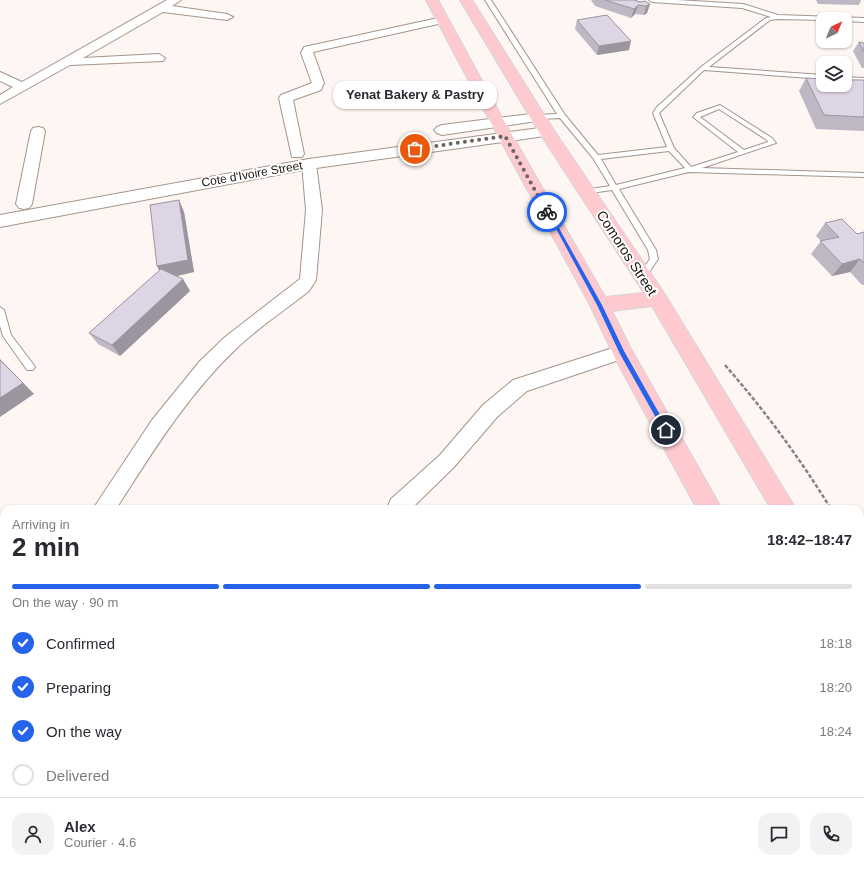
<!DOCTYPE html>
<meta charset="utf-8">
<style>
:root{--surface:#fff;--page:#f2f2f3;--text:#2b2b33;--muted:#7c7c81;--line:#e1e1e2;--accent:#2563eb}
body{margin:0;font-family:Helvetica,sans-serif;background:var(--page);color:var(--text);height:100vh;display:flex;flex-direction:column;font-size:15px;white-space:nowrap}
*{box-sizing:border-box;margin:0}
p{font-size:13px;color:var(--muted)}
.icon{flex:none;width:22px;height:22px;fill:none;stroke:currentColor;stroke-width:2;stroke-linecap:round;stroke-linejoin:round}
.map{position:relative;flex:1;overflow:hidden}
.panel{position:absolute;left:0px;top:505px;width:864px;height:372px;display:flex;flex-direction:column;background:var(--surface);border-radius:12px 12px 0 0;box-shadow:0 1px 3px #0004}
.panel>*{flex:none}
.needle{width:26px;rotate:44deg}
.controls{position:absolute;left:816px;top:12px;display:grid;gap:8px}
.controls a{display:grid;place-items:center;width:36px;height:36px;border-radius:8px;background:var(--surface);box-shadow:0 1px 3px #0004;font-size:20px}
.pin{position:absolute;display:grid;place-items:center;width:34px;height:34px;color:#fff;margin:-17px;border:2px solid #fff;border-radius:50%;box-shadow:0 1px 4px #0007}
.courier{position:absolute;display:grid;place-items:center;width:40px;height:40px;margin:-20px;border:3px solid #2563eb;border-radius:50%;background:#fff;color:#222;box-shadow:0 1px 5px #0007}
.bubble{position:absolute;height:28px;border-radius:12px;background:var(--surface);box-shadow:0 1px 3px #0004;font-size:13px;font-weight:600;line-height:28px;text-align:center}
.summary em{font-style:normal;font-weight:600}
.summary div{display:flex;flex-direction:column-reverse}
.summary{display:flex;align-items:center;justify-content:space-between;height:68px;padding:0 12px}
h1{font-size:26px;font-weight:600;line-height:30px}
.bar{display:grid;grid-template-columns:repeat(4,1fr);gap:6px 4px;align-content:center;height:48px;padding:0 12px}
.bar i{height:5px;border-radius:3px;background:var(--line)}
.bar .selected{background:var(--accent)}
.bar p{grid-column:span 4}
.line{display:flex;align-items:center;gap:10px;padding:0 12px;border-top:1px solid var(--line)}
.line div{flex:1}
.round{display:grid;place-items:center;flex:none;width:42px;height:42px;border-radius:12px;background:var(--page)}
ol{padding:0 12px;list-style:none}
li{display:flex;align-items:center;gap:12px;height:44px}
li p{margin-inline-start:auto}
li .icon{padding:4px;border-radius:50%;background:var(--accent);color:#fff;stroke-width:4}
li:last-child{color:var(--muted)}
li i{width:22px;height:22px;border:2px solid var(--line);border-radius:50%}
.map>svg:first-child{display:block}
</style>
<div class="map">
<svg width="864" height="877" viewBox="0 0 864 877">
<rect width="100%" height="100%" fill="#fdf6f2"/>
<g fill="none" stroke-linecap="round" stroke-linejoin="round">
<defs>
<path id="service" d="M485 0H491L565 115 598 155 667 147 653 113 657 107 701 67 766 18 771 17 742 8 652 2 649 0H677L743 4 778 15 864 18V22L845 21V19H823V20L778 19 770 20 709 67 823 75V79L704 70 659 113 674 148 691 167 738 152 693 117 697 113 720 105 772 138 776 143 702 168 864 173V177L689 172 619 189 656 250 658 259 645 278H639L638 276 650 259 648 250 612 190 584 194V190L610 186 593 158 560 118 539 119 536 117 539 115 557 114ZM719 109 767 140 768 142 744 150 700 117ZM669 151 685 168 616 185 601 159Z
M845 77 864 78V82L845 81Z
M0 307 4 310 11 335 33 364 35 367 33 370H27L3 336 0 326Z"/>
<path id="minor" d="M167 0H181L172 6 227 14 233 17 227 20 163 12 83 58 159 54 165 58 163 61 70 65 0 104V95L13 87 0 81V72L22 82Z
M443 17 449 20 447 22 313 52 324 83 321 90 293 100 304 154 302 157H292L279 98 281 95 312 83 301 53 304 47Z
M38 127 43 128 45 131 32 204 29 208 24 209 19 208 16 204 31 131 33 128Z
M309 159 314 161 316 164 322 210 316 280 309 291C285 310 259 327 237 348 188 394 152 453 116 509H93L152 420 200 361 225 337 300 279 306 210 302 164 304 161Z
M622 345 628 347 631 352 628 357 527 391 497 417 454 467 411 509H390L388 506 391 499 440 455 483 405 513 380Z
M4 689V720L0 722V691Z
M290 873H318V877H290Z
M464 873H492L491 877H463Z"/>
<path id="tertiary" d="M0 797 4 798V834L0 833Z
M19 873H52L54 877H21Z"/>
<path id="secondary" d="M539 113 544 114 546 117 544 120 442 135 437 133 434 130 437 127 442 125Z
M547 127 552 129 555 132 552 135 309 169 0 227V215L309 159Z"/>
<path id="primary" d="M426 0H438L504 121 605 297 644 293 539 132 460 0H472L555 132 664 293 796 509H771L652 306 612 311 631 349 722 509H697L615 358 590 305 490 121Z
M860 619 864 620V652L860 651Z
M860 760 864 762V797L860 795Z"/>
</defs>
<use href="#service" stroke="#a4958b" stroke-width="2"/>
<use href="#minor" stroke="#a4958b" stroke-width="2"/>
<use href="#tertiary" stroke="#a4958b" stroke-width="2"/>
<use href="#secondary" stroke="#a4958b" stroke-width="2"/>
<use href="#primary" stroke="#d6d5d5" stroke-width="2"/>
<path stroke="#89827f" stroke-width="2.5" stroke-dasharray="4 2" stroke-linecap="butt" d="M725 365C765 411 799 457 831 509
M860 554 864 561"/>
<use href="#service" fill="#fff" fill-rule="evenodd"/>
<use href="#minor" fill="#fff" fill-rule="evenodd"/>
<use href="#tertiary" fill="#fff" fill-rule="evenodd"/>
<use href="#secondary" fill="#fff" fill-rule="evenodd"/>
<use href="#primary" fill="#fecad0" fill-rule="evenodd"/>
</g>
<path fill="#beb7c4" d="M591 0H634L650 4 647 13 644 15 635 14 631 18 595 6Z
M816 0H861L859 5 818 4Z
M577 20 629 50 597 55 575 29Z
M859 42 864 43V68H862L853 51Z
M806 78 864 80V131L816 129 799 91Z
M179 200 184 212 194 272 177 276 183 279 190 291 120 356 98 344 89 333 159 271Z
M825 223 857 234 864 232V285H862L850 272 832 276 811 254 821 241 816 236Z"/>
<path fill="#9b95a0" d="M650 4 647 13 644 15 646 6Z
M638 5 635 14 631 18 634 9Z
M631 41 629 50 597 55 599 46Z
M179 200 184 212 194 272 163 279 157 266Z
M860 259 850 272 832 276 842 264Z
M183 279 190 291 120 356 112 345Z
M0 359 34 394 0 417Z"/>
<path fill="#ddd5e4" stroke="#9b95a0" d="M605 0H634L640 2 645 1 650 4 646 6 638 5 634 9Z
M607 15 631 41 599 46 577 20Z
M859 42 864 43V52Z
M806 78 823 79V85H845V80H864V117L824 115Z
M179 200 188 260 157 266 150 205Z
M842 219 857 234 864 232V263L860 259 842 264 820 241 839 237 825 223Z
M161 269 183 279 112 345 89 333Z
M0 360 23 383 0 398Z"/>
<path fill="#2563eb" d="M546 210 550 212 602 305 624 351 668 429V432H664L620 354 597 305Z"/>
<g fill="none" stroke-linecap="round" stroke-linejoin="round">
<path stroke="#6b6461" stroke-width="4" stroke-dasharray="0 7.2" d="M415 149 505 136 547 212"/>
</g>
<g text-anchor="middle" stroke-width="4" stroke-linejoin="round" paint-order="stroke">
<g font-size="12" fill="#1c1613" stroke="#fff">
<text transform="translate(252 174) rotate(-10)" y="4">Cote d'Ivoire Street</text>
</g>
<g font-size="14" fill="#1c1613" stroke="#fff">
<text transform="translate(627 253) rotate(57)" y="5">Comoros Street</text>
</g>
</g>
</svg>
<div class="controls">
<a><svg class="needle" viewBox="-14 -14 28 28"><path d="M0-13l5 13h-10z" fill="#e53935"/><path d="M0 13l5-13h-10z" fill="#7c7c81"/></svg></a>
<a><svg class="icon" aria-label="layers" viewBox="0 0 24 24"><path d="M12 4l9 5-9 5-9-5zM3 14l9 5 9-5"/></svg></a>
</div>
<div class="pin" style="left:415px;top:149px;background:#ea580c"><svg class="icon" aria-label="bag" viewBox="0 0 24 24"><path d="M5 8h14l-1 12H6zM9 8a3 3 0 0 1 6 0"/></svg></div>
<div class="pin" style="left:666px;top:430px;background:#1f2937"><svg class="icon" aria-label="home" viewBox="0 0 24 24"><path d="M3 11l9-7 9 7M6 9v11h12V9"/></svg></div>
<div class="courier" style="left:547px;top:212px"><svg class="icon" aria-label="bike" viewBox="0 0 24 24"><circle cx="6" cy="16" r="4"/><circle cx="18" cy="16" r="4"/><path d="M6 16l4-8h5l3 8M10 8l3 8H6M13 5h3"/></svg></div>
<div class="bubble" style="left:333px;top:81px;width:164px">Yenat Bakery &amp; Pastry</div>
<section class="panel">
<div class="summary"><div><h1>2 min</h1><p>Arriving in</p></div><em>18:42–18:47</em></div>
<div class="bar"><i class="selected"></i><i class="selected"></i><i class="selected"></i><i></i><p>On the way · 90 m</p></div>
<ol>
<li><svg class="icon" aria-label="check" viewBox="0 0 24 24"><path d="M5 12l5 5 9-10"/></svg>Confirmed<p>18:18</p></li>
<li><svg class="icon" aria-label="check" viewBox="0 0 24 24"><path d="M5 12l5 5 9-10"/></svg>Preparing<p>18:20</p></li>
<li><svg class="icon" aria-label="check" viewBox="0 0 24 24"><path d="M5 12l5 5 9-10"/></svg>On the way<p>18:24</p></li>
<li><i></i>Delivered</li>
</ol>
<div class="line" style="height:72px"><a class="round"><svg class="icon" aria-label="person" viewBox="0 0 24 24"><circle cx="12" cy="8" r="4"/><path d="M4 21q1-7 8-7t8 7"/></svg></a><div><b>Alex</b><p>Courier · 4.6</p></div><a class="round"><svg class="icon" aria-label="chat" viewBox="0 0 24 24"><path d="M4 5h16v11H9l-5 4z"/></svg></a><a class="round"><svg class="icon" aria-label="phone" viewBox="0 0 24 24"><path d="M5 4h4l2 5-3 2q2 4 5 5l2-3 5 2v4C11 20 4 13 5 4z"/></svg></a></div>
</section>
</div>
